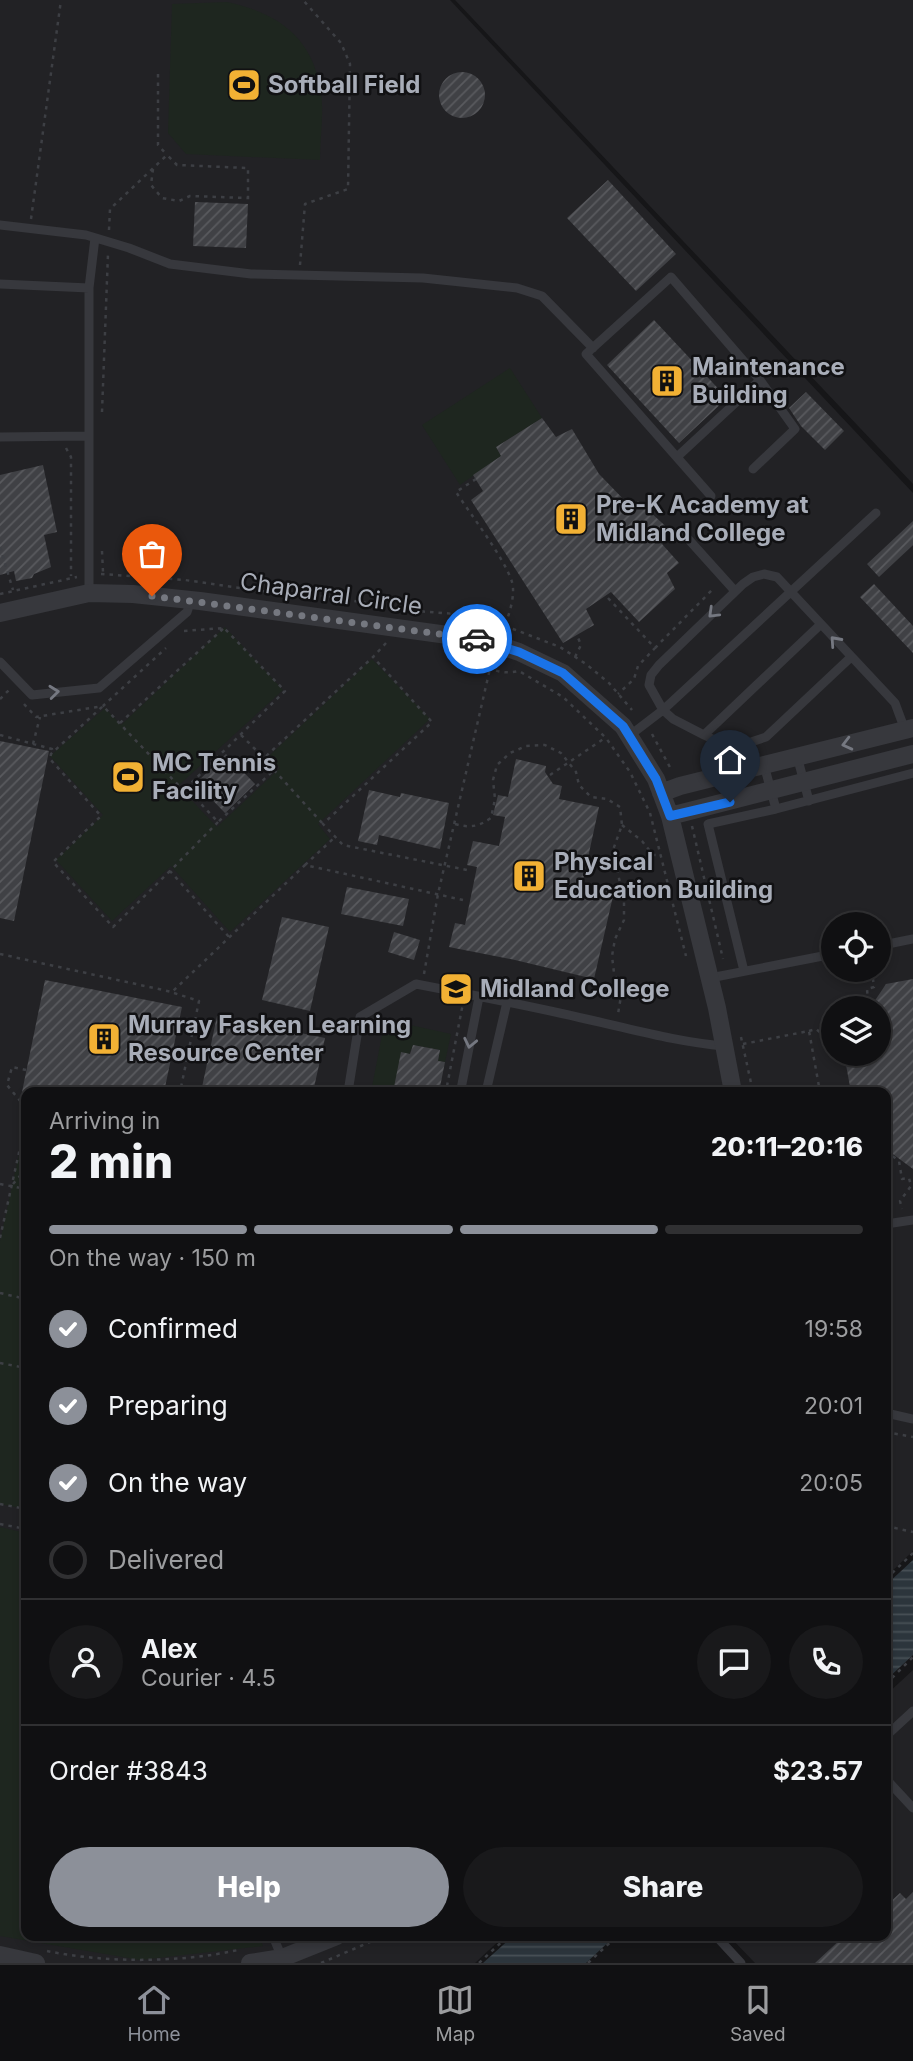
<!DOCTYPE html>
<meta charset="utf-8">
<style>
:root{--surface:#101012;--page:#19191b;--text:#f1f3f6;--muted:#9c9d9f;--line:#303032;--accent:#8c9099}
body{margin:0;font-family:Inter,sans-serif;background:var(--page);color:var(--text);height:100vh;display:flex;flex-direction:column;font-size:26px;white-space:nowrap}
*{box-sizing:border-box;margin:0}
p{font-size:23px;color:var(--muted)}
.icon{flex:none;width:38px;height:38px;fill:none;stroke:currentColor;stroke-width:2;stroke-linecap:round;stroke-linejoin:round}
.map{position:relative;flex:1;overflow:hidden}
.drawer{position:absolute;left:21px;top:1087px;width:870px;height:854px;display:flex;flex-direction:column;background:var(--surface);border-radius:14px;box-shadow:0 4px 10px #0003,0 0 0 2px var(--line)}
.drawer>*{flex:none}
.controls{position:absolute;left:821px;top:912px;display:grid;gap:14px}
.controls a{display:grid;place-items:center;width:70px;height:70px;border-radius:50%;background:var(--surface);box-shadow:0 4px 10px #0003,0 0 0 2px var(--line);font-size:35px}
.pin{position:absolute;display:grid;place-items:center;width:60px;height:60px;color:#fff;margin:-72px -30px;border-radius:50% 50% 50% 0;rotate:-45deg;box-shadow:0 0 7px #0007}
.pin .icon{rotate:45deg}
.courier{position:absolute;display:grid;place-items:center;width:70px;height:70px;margin:-35px;border:5px solid #1a73e8;border-radius:50%;background:#fff;color:#222;box-shadow:0 2px 9px #0007}
.headline em{font-style:normal;font-weight:800}
.headline div{display:flex;flex-direction:column-reverse}
.headline{display:flex;align-items:center;justify-content:space-between;height:119px;padding:0 28px}
h1{font-size:46px;font-weight:800;line-height:52px}
.bar{display:grid;grid-template-columns:repeat(4,1fr);gap:10px 7px;align-content:center;height:84px;padding:0 28px}
.bar i{height:9px;border-radius:5px;background:var(--line)}
.bar .current{background:var(--accent)}
.bar p{grid-column:span 4}
.line{display:flex;align-items:center;gap:18px;padding:0 28px;border-top:2px solid var(--line)}
.line div{flex:1}
.round{display:grid;place-items:center;flex:none;width:74px;height:74px;border-radius:37px;background:var(--page)}
ol{padding:0 28px;list-style:none}
li{display:flex;align-items:center;gap:21px;height:77px}
li p{margin-inline-start:auto}
li .icon{padding:7px;border-radius:50%;background:var(--accent);color:#fff;stroke-width:4}
li:last-child{color:var(--muted)}
li i{width:38px;height:38px;border:4px solid var(--line);border-radius:50%}
.button{display:flex;gap:14px;margin-top:auto;padding:14px 28px}
.button a{flex:1;height:80px;border-radius:42px;background:var(--accent);color:#fff;font-size:28px;font-weight:800;line-height:80px;text-align:center}
.button a+a{background:var(--page);color:var(--text)}
.tab-bar{display:flex;justify-content:space-around;align-items:center;height:98px;border-top:2px solid var(--line);background:var(--surface);font-size:19px;color:var(--muted)}
.tab-bar a{display:grid;justify-items:center;gap:4px}
.tab-bar .current{color:var(--accent)}
.map>svg:first-child{display:block}
</style>
<div class="map">
<svg width="913" height="1963" viewBox="0 0 913 1963">
<defs>
<pattern id="water-rules" width="6" height="5" patternUnits="userSpaceOnUse" patternTransform="scale(1.75)"><rect width="6" height="5" fill="#2c353c"/><path d="M0 2.5h6" fill="none" stroke="#485056"/></pattern>
<pattern id="building-hatch" width="6" height="6" patternUnits="userSpaceOnUse" patternTransform="scale(1.75)"><rect width="6" height="6" fill="#404145"/><path d="M-1 1l2-2M0 6l6-6M5 7l2-2" fill="none" stroke="#595a5e"/></pattern>
</defs>
<rect width="100%" height="100%" fill="#161618"/>
<path fill="#222225" fill-rule="evenodd" d="M0 0H450L913 493V1551L886 1577V1092H26V1936H504L475 1963H0ZM833 924H878V970H833ZM833 1008H878V1054H833Z
M455 0H913V484Z
M913 1670V1963H755L729 1936H886V1695Z"/>
<path fill="#1e261f" d="M227 2C279 13 314 38 321 94 324 115 320 138 320 160L186 154 168 133 172 4Z
M510 368 542 418 496 447 501 456 460 485 422 425Z
M225 627 283 690 178 786 217 827 280 768 269 756 372 659 430 719 318 824 330 839 230 932 171 866 112 921 56 860 103 815 50 756 105 708 121 725Z
M401 1023 451 1034 445 1062 438 1061 440 1050 413 1045 393 1092H371L382 1035Z
M26 1122V1509L0 1504V1241Z
M0 1527 26 1533V1936H259L263 1946 140 1960 0 1936Z"/>
<path fill="url(#water-rules)" d="M913 1560V1655L886 1680V1585Z
M513 1936H615L586 1963H483Z"/>
<path fill="url(#building-hatch)" d="M439 95a23 23 0 1 1 46 0a23 23 0 1 1-46 0Z
M608 180 676 254 636 291 567 218Z
M195 202 248 204 246 248 193 246Z
M654 320 727 398 679 443 607 365Z
M806 392 844 431 825 450 801 426 789 408Z
M542 418 556 437 572 429 599 474 631 507 638 501 672 532 662 544 679 563 667 573 675 589 639 622 611 592 586 609 594 625 563 643 471 500 483 491 473 475 501 456 496 447Z
M43 465 57 532 44 535 51 567 34 574 32 578 16 581 14 571 0 575V475Z
M913 521V545L879 577 867 564Z
M874 584 913 626V653L860 597Z
M0 741 49 751 14 921 0 918Z
M226 754 255 784 225 813 196 783Z
M516 759 546 766 545 772 553 784 562 786 559 799 599 807 582 885 614 892 594 979 515 960 449 947 455 923 465 925 477 867 467 865 473 841 499 846 505 817 493 815 498 795 508 797Z
M369 790 400 797 401 793 449 803 440 849 379 835 377 845 358 841Z
M347 887 409 899 403 926 341 914Z
M282 917 329 927 310 1011 262 1000Z
M394 932 420 940 414 960 388 952Z
M913 979V1169L886 1149V1092H851L844 1054H878V1008H870L886 984Z
M45 980 182 1007 164 1092H22Z
M217 1016 325 1038 313 1092H201Z
M413 1045 440 1050 438 1061 445 1062 439 1092H393L401 1052 410 1054Z
M913 1892V1963H815L844 1936H886V1906L900 1893 906 1899Z"/>
<g fill="none" stroke-linecap="round" stroke-linejoin="round">
<path stroke="#3d3f44" stroke-width="2.5" stroke-dasharray="3.5 5" stroke-linecap="butt" d="M158 74V145L167 155
M153 169 151 185 162 198 179 201 190 196 247 198
M31 219 61 0
M109 230 110 209 167 155 177 165 248 168V204
M300 265 305 204 348 189 350 64 341 43 303 0
M102 412 108 254
M66 448 71 457V576
M476 479 456 492C471 515 505 559 512 582 516 596 508 619 502 631
M0 547 13 590
M102 551 103 572
M101 574 185 580 282 594 323 596 417 611 468 615 513 629 560 647 586 664 609 683 632 710
M0 594 77 577
M608 598 655 648 638 666 634 679 618 694
M184 631 224 628 285 691 186 788 218 822 274 770 264 758 373 657
M386 643 373 657 432 722 323 824 343 845 467 870
M655 648 713 589
M466 655C483 666 498 676 519 671L563 697 606 738 630 772 650 813 686 956
M575 657 581 645 577 635
M0 699 10 689
M24 704 36 717 103 706 166 648
M120 723 224 628
M652 734 672 771
M0 735 52 749V751
M241 735 264 758
M33 744 40 717
M274 770 323 824
M550 775 605 738
M218 822 170 871 229 937
M455 824C470 828 478 827 491 818L495 799 493 780 497 765 510 753 526 746 545 745 561 753 576 772 579 785 591 797 607 799 620 807 622 825 613 850 624 902V920L615 939 612 956 614 973 622 990 618 1014
M622 825 642 841 653 855H661
M692 826 723 959
M305 865 335 837
M170 871 113 927 53 862 101 816 50 759 51 754 103 706 181 788H186
M0 954 172 992 305 865 463 900
M858 970 873 979 874 987 867 989 868 1001 863 1008
M424 974 438 894 492 660
M174 993 199 1001 180 1092
M809 1031 816 1029 830 1040H833
M741 1037 753 1092
M743 1044 809 1031 820 1092
M447 1086 463 1003
M26 1108 7 1085 12 1067 26 1070
M886 1151 899 1161 902 1179 909 1178 911 1186 900 1201 902 1209
M0 1184 26 1189
M13 1184 26 1169
M0 1238 26 1121
M0 1293 26 1299
M0 1363 26 1368
M886 1432 913 1437
M0 1504 26 1509
M0 1524 26 1529
M886 1526 913 1532
M886 1579 913 1553
M886 1684 913 1657
M47 1951C105 1963 180 1963 238 1950
M321 1963 384 1936
M479 1963 508 1936
M588 1963 617 1936"/>
<path stroke="#37383d" stroke-width="9" d="M0 225 86 235 129 248 170 264 251 274 423 278 517 288 542 296 593 348
M0 284 89 288V593
M89 288 95 238
M0 437 88 436
M677 457 760 380 671 277 586 354 711 496
M753 469 795 429 760 380
M681 531 735 591
M850 658 766 737 736 747 725 745 704 735 673 719 663 710 649 685 651 675 659 665 743 584 753 577 764 574 777 577 895 703 905 730
M0 662 32 695 99 688 187 612 191 600
M704 735 821 624
M629 736 663 710 876 513
M797 756 809 801
M764 765 776 809
M878 946 913 939
M744 971 708 824 776 809 913 773
M710 978 833 954
M461 1089 479 997
M348 1092 360 1017 416 984C473 995 530 1006 586 1019 632 1029 676 1042 724 1046
M486 1092 507 1002
M886 1224 913 1220
M886 1413 913 1419
M886 1736 913 1711
M886 1779 913 1808
M273 1936 282 1958
M716 1936 741 1963"/>
<path stroke="#37383d" stroke-width="18" d="M0 613 89 593 133 594 200 601 484 640 519 652 563 673 623 726 656 779 670 816 717 1008 733 1092
M661 793 680 786 913 728
M670 816 913 754
M0 1955 36 1963
M250 1963 282 1958 337 1936"/>
</g>
<defs><path id="oneway-chevron" d="M-2-3.5L2.5 0L-2 3.5" fill="none" stroke-width="1.6" stroke-linecap="round" stroke-linejoin="round" transform="scale(1.75)"/></defs>
<g stroke="#757881">
<use href="#oneway-chevron" transform="translate(713 613) rotate(136)"/>
<use href="#oneway-chevron" transform="translate(835 641) rotate(-132)"/>
<use href="#oneway-chevron" transform="translate(54 692) rotate(-6)"/>
<use href="#oneway-chevron" transform="translate(847 744) rotate(166)"/>
<use href="#oneway-chevron" transform="translate(470 1043) rotate(102)"/>
</g>
<g fill="none" stroke-linecap="round" stroke-linejoin="round">
<path stroke="#757880" stroke-width="7" stroke-dasharray="0 12.6" d="M152 596 477 639"/>
<path stroke="#1a73e8" stroke-width="9" d="M477 639 519 652 563 673 623 726 656 779 670 816 730 802"/>
</g>
<defs>
<symbol id="stadium-square" viewBox="-11 -11 22 22"><rect x="-9" y="-9" width="18" height="18" rx="4" fill="#f2b134" stroke="#111113"/><path d="M0-5a6.5 5 0 1 0 0 10a6.5 5 0 1 0 0-10ZM-3.5-1.8h7v3.6h-7Z" fill="#111"/></symbol>
<symbol id="building-square" viewBox="-11 -11 22 22"><rect x="-9" y="-9" width="18" height="18" rx="4" fill="#f2b134" stroke="#111113"/><path d="M-4-6H4V6H1V3H-1V6H-4ZM-2.5-4.3h1.7v1.8h-1.7ZM.8-4.3h1.7v1.8H.8ZM-2.5-1h1.7V.8h-1.7ZM.8-1h1.7V.8H.8Z" fill="#111"/></symbol>
<symbol id="university-square" viewBox="-11 -11 22 22"><rect x="-9" y="-9" width="18" height="18" rx="4" fill="#f2b134" stroke="#111113"/><path d="M0-5L7-2L0 1L-7-2ZM-4 1L0 2.5L4 1V4Q0 6-4 4Z" fill="#111"/></symbol>
</defs>
<g fill-rule="evenodd">
<use href="#stadium-square" x="225" y="66" width="38" height="38"/>
<use href="#building-square" x="648" y="362" width="38" height="38"/>
<use href="#building-square" x="552" y="500" width="38" height="38"/>
<use href="#stadium-square" x="109" y="758" width="38" height="38"/>
<use href="#building-square" x="510" y="857" width="38" height="38"/>
<use href="#university-square" x="437" y="970" width="38" height="38"/>
<use href="#building-square" x="85" y="1020" width="38" height="38"/>
</g>
<g text-anchor="middle" stroke-width="5" stroke-linejoin="round" paint-order="stroke">
<g font-size="24" font-weight="bold" fill="#a8adb8" stroke="#111113" text-anchor="start">
<text x="268" y="93">Softball Field</text>
<text x="692" y="375">Maintenance<tspan x="692" dy="28">Building</tspan></text>
<text x="596" y="513">Pre-K Academy at<tspan x="596" dy="28">Midland College</tspan></text>
<text x="152" y="771">MC Tennis<tspan x="152" dy="28">Facility</tspan></text>
<text x="554" y="870">Physical<tspan x="554" dy="28">Education Building</tspan></text>
<text x="480" y="997">Midland College</text>
<text x="128" y="1033">Murray Fasken Learning<tspan x="128" dy="28">Resource Center</tspan></text>
</g>
<g font-size="24" fill="#a8adb8" stroke="#111113">
<text transform="translate(331 594) rotate(8)" y="8">Chaparral Circle</text>
</g>
</g>
</svg>
<div class="controls">
<a><svg class="icon" aria-label="locate" viewBox="0 0 24 24"><circle cx="12" cy="12" r="6"/><path d="M12 2v4M12 18v4M2 12h4M18 12h4"/></svg></a>
<a><svg class="icon" aria-label="layers" viewBox="0 0 24 24"><path d="M12 4l9 5-9 5-9-5zM3 14l9 5 9-5"/></svg></a>
</div>
<div class="pin" style="left:152px;top:596px;background:#ea580c"><svg class="icon" aria-label="bag" viewBox="0 0 24 24"><path d="M5 8h14l-1 12H6zM9 8a3 3 0 0 1 6 0"/></svg></div>
<div class="pin" style="left:730px;top:802px;background:#1f2937"><svg class="icon" aria-label="home" viewBox="0 0 24 24"><path d="M3 11l9-7 9 7M6 9v11h12V9"/></svg></div>
<div class="courier" style="left:477px;top:639px"><svg class="icon" aria-label="car" viewBox="0 0 24 24"><path d="M5 17H2v-5l4-1 3-4h7l3 4 3 1v5h-3M9 17h6M6 11h13"/><circle cx="7" cy="17" r="2"/><circle cx="17" cy="17" r="2"/></svg></div>
<section class="drawer">
<div class="headline"><div><h1>2 min</h1><p>Arriving in</p></div><em>20:11–20:16</em></div>
<div class="bar"><i class="current"></i><i class="current"></i><i class="current"></i><i></i><p>On the way · 150 m</p></div>
<ol>
<li><svg class="icon" aria-label="check" viewBox="0 0 24 24"><path d="M5 12l5 5 9-10"/></svg>Confirmed<p>19:58</p></li>
<li><svg class="icon" aria-label="check" viewBox="0 0 24 24"><path d="M5 12l5 5 9-10"/></svg>Preparing<p>20:01</p></li>
<li><svg class="icon" aria-label="check" viewBox="0 0 24 24"><path d="M5 12l5 5 9-10"/></svg>On the way<p>20:05</p></li>
<li><i></i>Delivered</li>
</ol>
<div class="line" style="height:126px"><a class="round"><svg class="icon" aria-label="person" viewBox="0 0 24 24"><circle cx="12" cy="8" r="4"/><path d="M4 21q1-7 8-7t8 7"/></svg></a><div><b>Alex</b><p>Courier · 4.5</p></div><a class="round"><svg class="icon" aria-label="chat" viewBox="0 0 24 24"><path d="M4 5h16v11H9l-5 4z"/></svg></a><a class="round"><svg class="icon" aria-label="phone" viewBox="0 0 24 24"><path d="M5 4h4l2 5-3 2q2 4 5 5l2-3 5 2v4C11 20 4 13 5 4z"/></svg></a></div>
<div class="line" style="height:91px"><div>Order #3843</div><b>$23.57</b></div>
<div class="button"><a>Help</a><a>Share</a></div>
</section>
</div>
<nav class="tab-bar">
<a class="current"><svg class="icon" aria-label="home" viewBox="0 0 24 24"><path d="M3 11l9-7 9 7M6 9v11h12V9"/></svg>Home</a>
<a><svg class="icon" aria-label="map" viewBox="0 0 24 24"><path d="M3 6l6-2 6 2 6-2v14l-6 2-6-2-6 2zM9 4v14M15 6v14"/></svg>Map</a>
<a><svg class="icon" aria-label="saved" viewBox="0 0 24 24"><path d="M7 4h10v16l-5-4-5 4z"/></svg>Saved</a>
</nav>
